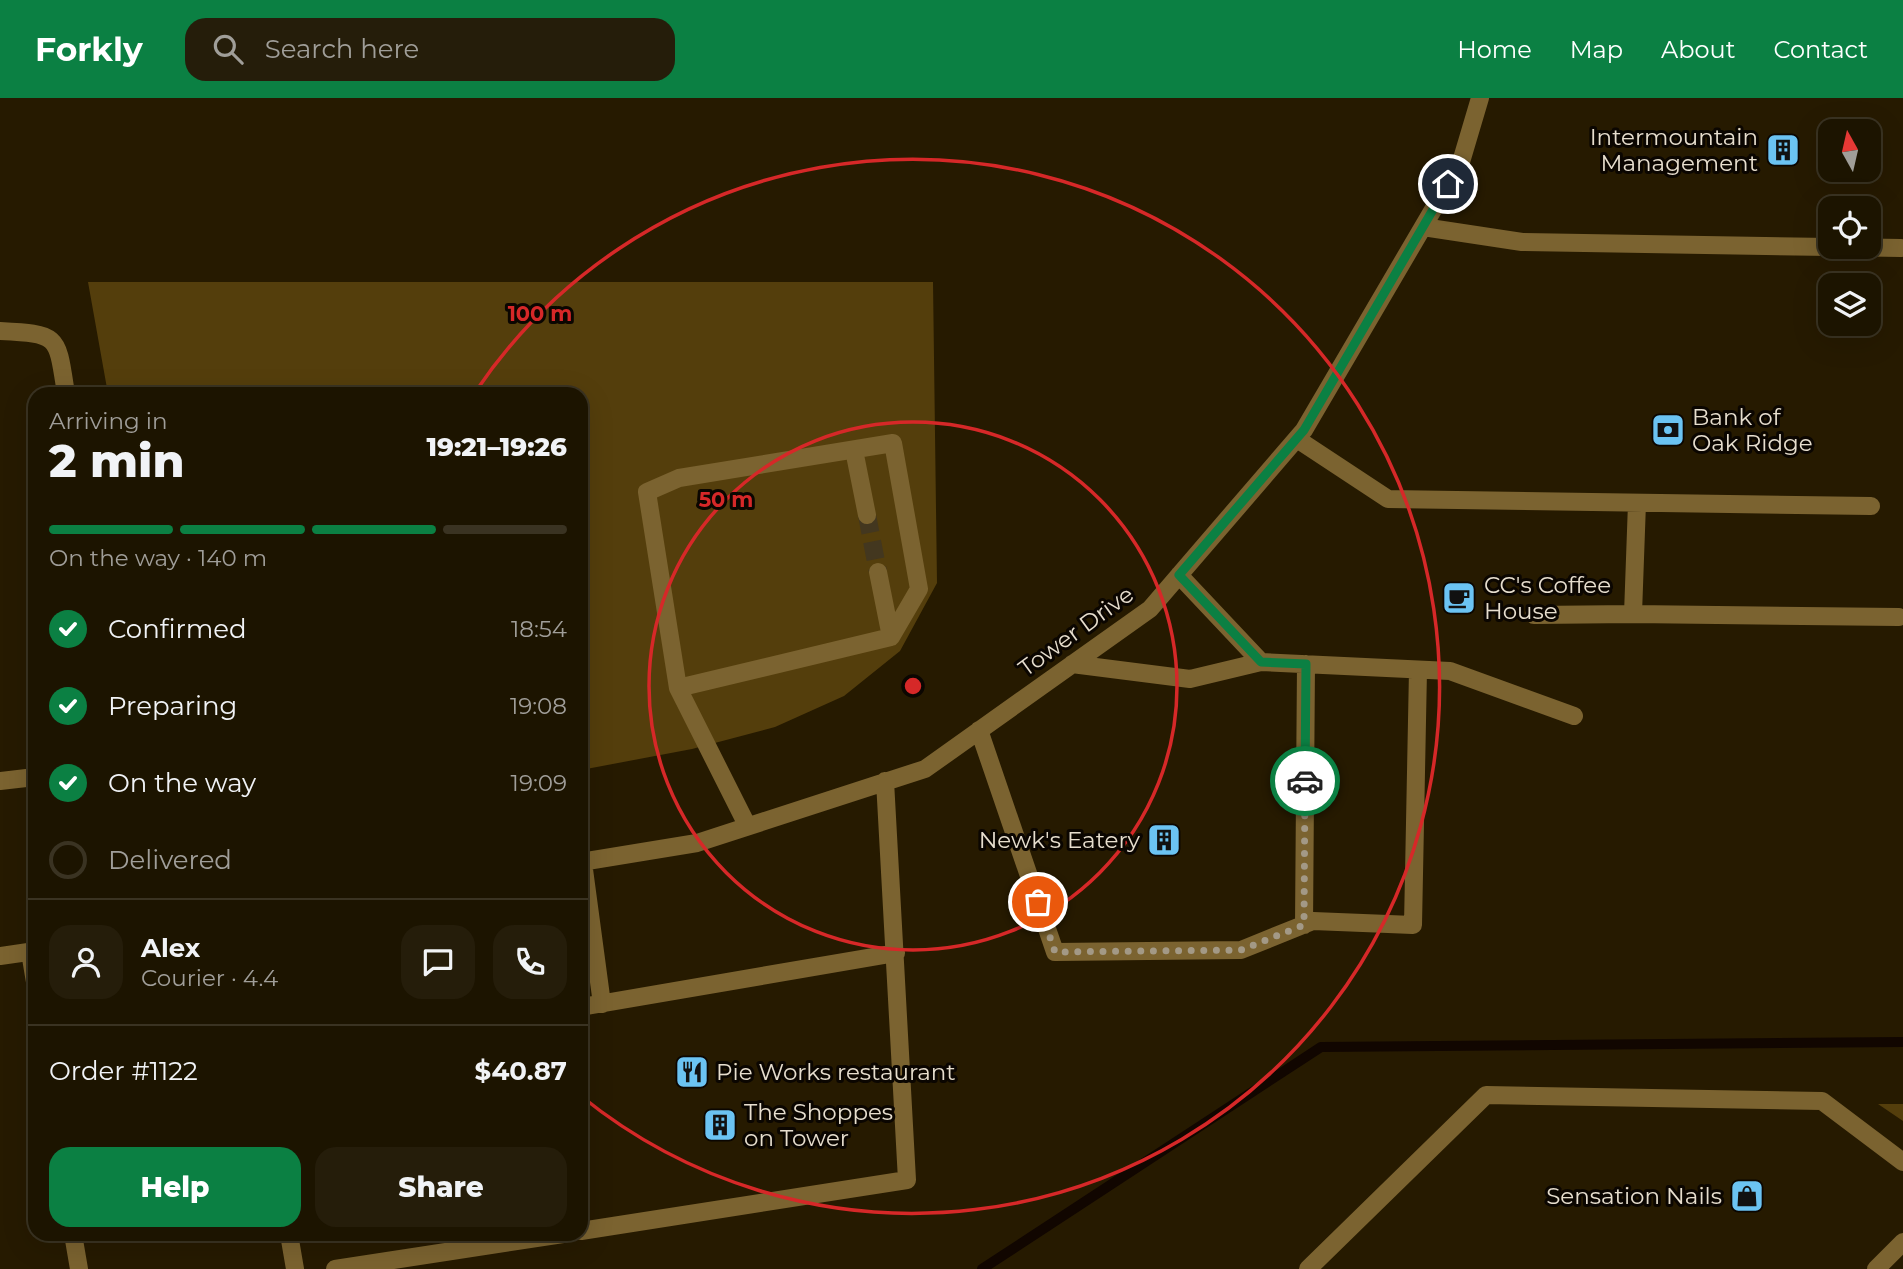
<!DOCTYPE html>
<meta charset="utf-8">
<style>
:root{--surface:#1c1400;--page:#251d0a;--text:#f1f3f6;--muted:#a09e99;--line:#3a3322;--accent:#0b8043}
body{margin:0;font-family:Montserrat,sans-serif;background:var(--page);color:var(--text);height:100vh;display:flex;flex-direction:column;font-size:26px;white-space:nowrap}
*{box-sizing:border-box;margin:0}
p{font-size:23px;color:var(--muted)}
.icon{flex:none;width:38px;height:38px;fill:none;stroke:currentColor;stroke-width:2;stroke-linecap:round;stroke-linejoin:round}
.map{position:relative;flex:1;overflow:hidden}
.panel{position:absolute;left:28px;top:289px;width:560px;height:854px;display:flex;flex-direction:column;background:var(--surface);border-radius:21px;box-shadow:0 7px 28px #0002,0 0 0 2px var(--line)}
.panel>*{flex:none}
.needle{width:46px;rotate:352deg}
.fabs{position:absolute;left:1818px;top:21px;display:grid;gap:14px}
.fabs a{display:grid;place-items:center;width:63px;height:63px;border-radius:14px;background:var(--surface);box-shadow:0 7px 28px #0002,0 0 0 2px var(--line);font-size:35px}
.pin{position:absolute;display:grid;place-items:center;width:60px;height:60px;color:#fff;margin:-30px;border:4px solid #fff;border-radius:50%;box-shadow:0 2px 7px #0007}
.courier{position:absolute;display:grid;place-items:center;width:70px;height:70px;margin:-35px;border:5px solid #0b8043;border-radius:50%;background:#fff;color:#222;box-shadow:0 2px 9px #0007}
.headline em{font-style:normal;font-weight:800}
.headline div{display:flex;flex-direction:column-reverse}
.headline{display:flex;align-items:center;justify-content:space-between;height:119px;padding:0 21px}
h1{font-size:46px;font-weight:800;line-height:52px}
.bar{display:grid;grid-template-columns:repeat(4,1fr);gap:10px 7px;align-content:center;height:84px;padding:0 21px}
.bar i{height:9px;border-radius:5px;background:var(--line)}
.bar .selected{background:var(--accent)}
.bar p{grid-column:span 4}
.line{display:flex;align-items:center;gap:18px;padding:0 21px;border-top:2px solid var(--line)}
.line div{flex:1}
.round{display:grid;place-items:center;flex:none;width:74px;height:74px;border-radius:21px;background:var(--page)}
ol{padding:0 21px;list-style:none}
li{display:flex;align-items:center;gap:21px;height:77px}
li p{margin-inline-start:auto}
li .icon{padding:7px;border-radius:50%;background:var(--accent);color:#fff;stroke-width:4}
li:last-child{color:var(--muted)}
li i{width:38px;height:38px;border:4px solid var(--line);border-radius:50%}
.action{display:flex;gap:14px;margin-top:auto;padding:14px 21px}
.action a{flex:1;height:80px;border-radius:21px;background:var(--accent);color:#fff;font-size:28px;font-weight:800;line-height:80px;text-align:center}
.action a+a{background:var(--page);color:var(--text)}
header{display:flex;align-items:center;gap:42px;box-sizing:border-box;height:98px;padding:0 35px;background:var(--accent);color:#fff}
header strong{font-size:33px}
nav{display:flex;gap:38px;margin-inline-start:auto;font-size:24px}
.search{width:490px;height:63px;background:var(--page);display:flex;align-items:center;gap:18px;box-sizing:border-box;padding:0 24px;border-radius:21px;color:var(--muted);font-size:26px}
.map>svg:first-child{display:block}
</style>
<header>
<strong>Forkly</strong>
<div class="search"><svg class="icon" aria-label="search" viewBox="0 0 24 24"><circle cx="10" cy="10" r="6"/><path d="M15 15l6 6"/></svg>Search here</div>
<nav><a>Home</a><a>Map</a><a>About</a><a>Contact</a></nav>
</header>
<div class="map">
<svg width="1903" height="1171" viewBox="0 0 1903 1171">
<rect width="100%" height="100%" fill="#261a00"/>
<path fill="#543e0c" d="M88 184H933L937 485 900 553 844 598 775 629 692 651 581 672V296H108Z
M1878 1006H1903V1023Z"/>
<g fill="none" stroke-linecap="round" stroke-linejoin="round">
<path stroke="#110600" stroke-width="10" d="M982 1171 1321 949 1903 944"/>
<path stroke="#43371f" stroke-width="18" stroke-dasharray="18 9" stroke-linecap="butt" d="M867 417 878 474"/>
<path stroke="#7b6330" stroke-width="18" d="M1423 129 1522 144 1830 149
M1839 149 1901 150
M0 233C60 236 57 237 66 296
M1297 341 1388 401 1871 408
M854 352 867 417
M1637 405 1633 516 1899 519
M878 474 891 539
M1179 477 1261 564
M1534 517 1633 516
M1072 566 1190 581 1261 564 1450 573 1574 618
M678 590 891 539 919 491 893 345 679 380 647 394 678 590 747 727
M979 632 1055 854 1241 852 1313 823 1413 827 1418 572
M0 683 35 679
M581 764 697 745 925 671 1150 511 1304 332 1461 64 1480 0
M583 764 602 906
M1304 827 1306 566
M30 854 35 884
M0 858 35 853
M581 909 896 855
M581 1133 907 1082 885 683
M73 1136 79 1171
M289 1136 295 1171
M335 1171 563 1136
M1308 1171 1486 997 1822 1003 1903 1064
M1876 1171 1903 1144"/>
</g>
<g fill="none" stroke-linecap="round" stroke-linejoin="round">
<path stroke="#a39986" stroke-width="7" stroke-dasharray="0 12.6" d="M1038 804 1055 854 1241 852 1304 827 1305 683"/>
<path stroke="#0b8043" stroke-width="9" d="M1305 683 1306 566 1261 564 1179 477 1304 332 1448 86"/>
</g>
<g fill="none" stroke="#d62828" stroke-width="3.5">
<circle cx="913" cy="588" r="264"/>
<path d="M476 293A527 527 0 1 1 581 998"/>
</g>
<defs>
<symbol id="building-square" viewBox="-11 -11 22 22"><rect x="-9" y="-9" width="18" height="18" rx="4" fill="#6bc3f2" stroke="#0b0601"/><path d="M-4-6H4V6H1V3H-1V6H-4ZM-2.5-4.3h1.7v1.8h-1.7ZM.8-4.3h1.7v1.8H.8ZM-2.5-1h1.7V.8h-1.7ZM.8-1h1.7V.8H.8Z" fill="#111"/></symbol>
<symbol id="bank-square" viewBox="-11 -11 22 22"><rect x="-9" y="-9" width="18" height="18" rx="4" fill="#6bc3f2" stroke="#0b0601"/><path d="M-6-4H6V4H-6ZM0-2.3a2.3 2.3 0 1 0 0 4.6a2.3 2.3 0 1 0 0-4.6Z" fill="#111"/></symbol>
<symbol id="cafe-square" viewBox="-11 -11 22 22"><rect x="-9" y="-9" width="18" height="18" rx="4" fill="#6bc3f2" stroke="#0b0601"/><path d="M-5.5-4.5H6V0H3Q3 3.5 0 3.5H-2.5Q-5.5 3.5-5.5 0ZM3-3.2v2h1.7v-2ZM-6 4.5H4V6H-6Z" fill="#111"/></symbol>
<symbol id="restaurant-square" viewBox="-11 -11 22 22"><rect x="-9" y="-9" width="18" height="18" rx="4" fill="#6bc3f2" stroke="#0b0601"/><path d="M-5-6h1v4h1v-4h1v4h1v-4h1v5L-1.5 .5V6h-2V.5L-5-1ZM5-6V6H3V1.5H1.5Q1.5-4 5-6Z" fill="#111"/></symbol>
<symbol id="shop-square" viewBox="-11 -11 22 22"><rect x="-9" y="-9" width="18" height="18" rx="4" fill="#6bc3f2" stroke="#0b0601"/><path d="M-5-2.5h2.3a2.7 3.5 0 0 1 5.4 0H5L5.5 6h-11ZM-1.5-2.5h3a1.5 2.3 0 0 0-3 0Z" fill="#111"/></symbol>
</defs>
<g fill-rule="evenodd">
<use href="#building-square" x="1764" y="33" width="38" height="38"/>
<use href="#bank-square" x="1649" y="313" width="38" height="38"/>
<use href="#cafe-square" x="1440" y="481" width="38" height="38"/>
<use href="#building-square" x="1145" y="723" width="38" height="38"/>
<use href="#restaurant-square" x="673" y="955" width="38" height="38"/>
<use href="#building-square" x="701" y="1008" width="38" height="38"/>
<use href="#shop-square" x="1728" y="1079" width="38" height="38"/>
</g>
<g text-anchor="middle" stroke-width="6" stroke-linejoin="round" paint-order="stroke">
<g font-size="23" fill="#e7dece" stroke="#0b0601" text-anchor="start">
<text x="1758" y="47" text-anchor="end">Intermountain<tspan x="1758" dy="26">Management</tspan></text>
<text x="1692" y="327">Bank of<tspan x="1692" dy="26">Oak Ridge</tspan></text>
<text x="1484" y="495">CC's Coffee<tspan x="1484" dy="26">House</tspan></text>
<text x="1140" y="750" text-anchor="end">Newk's Eatery</text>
<text x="716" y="982">Pie Works restaurant</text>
<text x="744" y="1022">The Shoppes<tspan x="744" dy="26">on Tower</tspan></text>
<text x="1722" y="1106" text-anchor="end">Sensation Nails</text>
</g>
<g font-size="23" fill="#e7dece" stroke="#0b0601">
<text transform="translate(1076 533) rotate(-36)" y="8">Tower Drive</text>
</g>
</g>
<circle cx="913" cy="588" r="10" fill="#d62828" stroke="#0b0601" stroke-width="3.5"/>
<g font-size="21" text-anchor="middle" font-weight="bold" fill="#d62828" stroke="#0b0601" stroke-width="6" stroke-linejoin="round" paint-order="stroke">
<text x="540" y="223">100 m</text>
<text x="726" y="409">50 m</text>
</g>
</svg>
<div class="fabs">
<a><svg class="needle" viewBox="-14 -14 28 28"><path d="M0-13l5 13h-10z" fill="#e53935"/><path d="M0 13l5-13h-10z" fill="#a09e99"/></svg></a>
<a><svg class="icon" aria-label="locate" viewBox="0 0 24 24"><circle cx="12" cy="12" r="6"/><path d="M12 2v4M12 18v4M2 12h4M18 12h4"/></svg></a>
<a><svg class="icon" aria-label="layers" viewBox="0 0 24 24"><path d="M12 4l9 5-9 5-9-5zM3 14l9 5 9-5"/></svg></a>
</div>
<div class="pin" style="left:1038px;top:804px;background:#ea580c"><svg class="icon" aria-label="bag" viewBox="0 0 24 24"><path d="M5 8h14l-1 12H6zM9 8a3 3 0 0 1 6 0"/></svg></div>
<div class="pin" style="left:1448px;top:86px;background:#1f2937"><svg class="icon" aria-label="home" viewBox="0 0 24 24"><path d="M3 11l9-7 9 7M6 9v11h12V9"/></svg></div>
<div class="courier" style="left:1305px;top:683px"><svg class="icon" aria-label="car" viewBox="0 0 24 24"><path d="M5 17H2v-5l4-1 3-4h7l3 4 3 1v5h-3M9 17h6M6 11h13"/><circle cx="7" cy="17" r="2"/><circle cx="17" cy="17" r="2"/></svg></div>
<section class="panel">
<div class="headline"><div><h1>2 min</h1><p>Arriving in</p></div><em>19:21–19:26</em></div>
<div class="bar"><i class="selected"></i><i class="selected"></i><i class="selected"></i><i></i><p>On the way · 140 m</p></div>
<ol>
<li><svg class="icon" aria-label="check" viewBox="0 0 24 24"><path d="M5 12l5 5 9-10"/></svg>Confirmed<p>18:54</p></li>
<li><svg class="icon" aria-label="check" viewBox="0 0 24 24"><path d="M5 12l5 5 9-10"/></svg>Preparing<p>19:08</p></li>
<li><svg class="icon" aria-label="check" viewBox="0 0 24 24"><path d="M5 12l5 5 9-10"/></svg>On the way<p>19:09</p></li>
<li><i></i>Delivered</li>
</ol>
<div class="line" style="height:126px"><a class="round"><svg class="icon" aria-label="person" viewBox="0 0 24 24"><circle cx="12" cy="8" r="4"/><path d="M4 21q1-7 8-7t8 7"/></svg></a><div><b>Alex</b><p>Courier · 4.4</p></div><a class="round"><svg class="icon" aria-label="chat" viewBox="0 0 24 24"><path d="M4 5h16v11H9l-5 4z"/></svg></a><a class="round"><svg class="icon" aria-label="phone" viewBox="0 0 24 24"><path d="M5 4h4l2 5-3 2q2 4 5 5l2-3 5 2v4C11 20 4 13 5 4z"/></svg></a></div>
<div class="line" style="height:91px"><div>Order #1122</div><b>$40.87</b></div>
<div class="action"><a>Help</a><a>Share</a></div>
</section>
</div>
